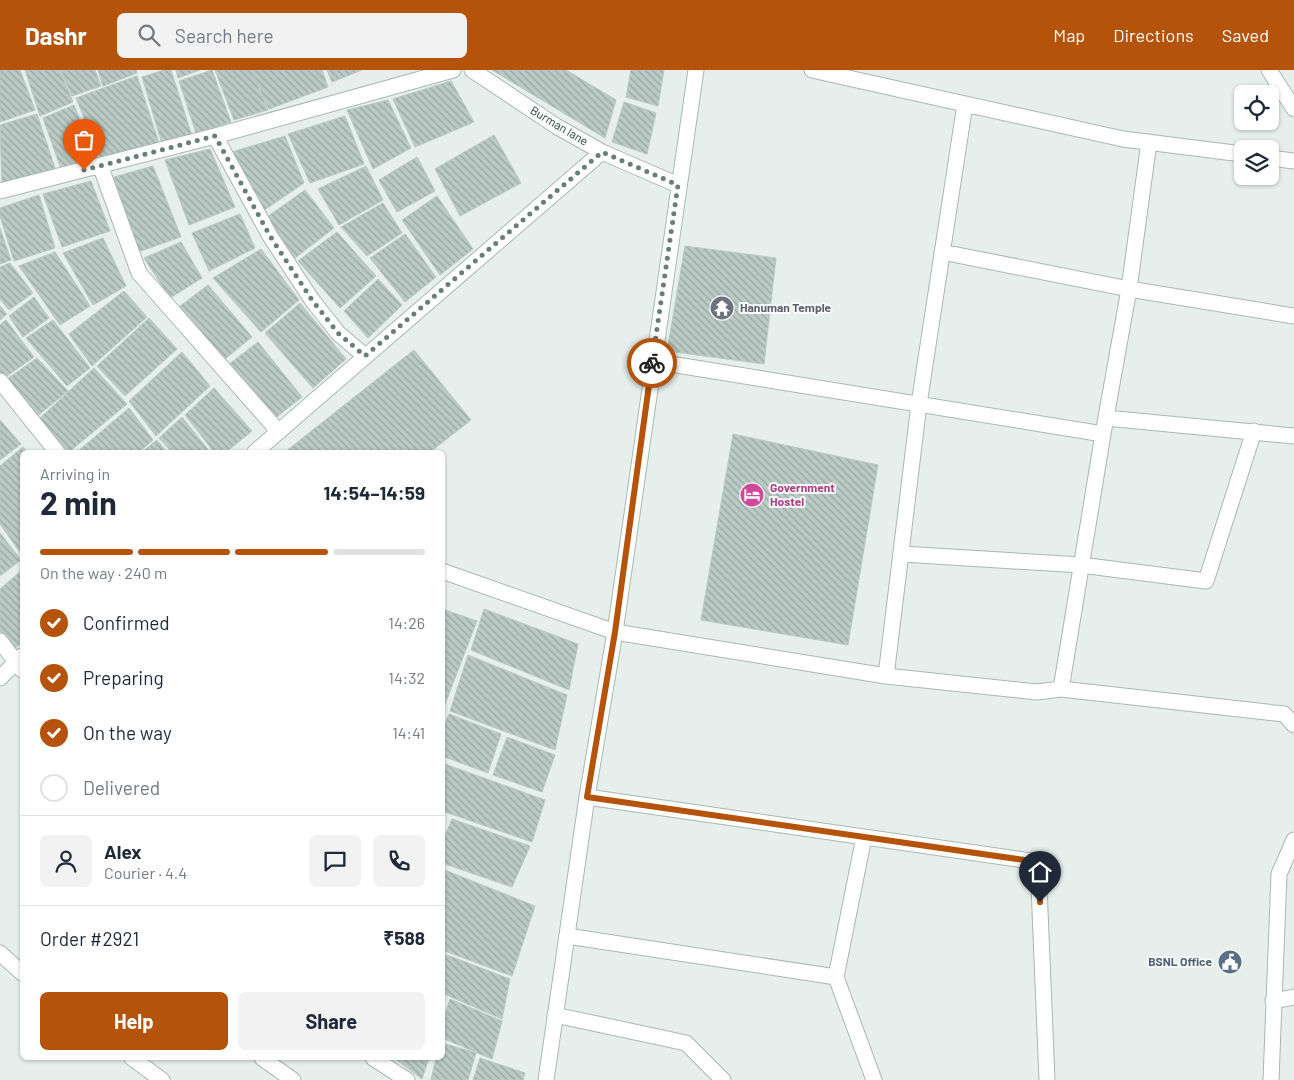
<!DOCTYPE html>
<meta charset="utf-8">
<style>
:root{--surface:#fff;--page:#f2f2f3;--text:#1f2937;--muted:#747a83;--line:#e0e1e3;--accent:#b45309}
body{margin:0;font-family:Barlow,sans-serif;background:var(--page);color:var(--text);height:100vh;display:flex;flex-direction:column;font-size:19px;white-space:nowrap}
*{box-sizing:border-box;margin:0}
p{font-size:16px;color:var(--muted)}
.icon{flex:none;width:28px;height:28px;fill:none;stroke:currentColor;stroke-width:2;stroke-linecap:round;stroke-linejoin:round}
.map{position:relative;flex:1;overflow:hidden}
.sheet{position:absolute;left:20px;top:380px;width:425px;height:610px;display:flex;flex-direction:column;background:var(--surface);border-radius:8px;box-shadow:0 1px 4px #0004}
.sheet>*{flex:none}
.controls{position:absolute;left:1234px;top:15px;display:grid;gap:10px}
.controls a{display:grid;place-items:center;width:45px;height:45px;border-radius:8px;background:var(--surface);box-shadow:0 1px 4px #0004;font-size:25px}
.pin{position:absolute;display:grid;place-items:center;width:42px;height:42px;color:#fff;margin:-51px -21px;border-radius:50% 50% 50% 0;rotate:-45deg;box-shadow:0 0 5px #0007}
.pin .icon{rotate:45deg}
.courier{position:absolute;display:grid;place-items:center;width:50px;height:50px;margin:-25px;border:4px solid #b45309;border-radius:50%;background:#fff;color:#222;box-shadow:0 1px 6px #0007}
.headline em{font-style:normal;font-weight:700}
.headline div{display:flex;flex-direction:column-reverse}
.headline{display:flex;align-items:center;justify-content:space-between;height:85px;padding:0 20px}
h1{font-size:32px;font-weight:700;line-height:38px}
.bar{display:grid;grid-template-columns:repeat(4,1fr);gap:8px 5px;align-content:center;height:60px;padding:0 20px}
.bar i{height:6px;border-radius:4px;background:var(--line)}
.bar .active{background:var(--accent)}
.bar p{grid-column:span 4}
.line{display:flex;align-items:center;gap:12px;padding:0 20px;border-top:1px solid var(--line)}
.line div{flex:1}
.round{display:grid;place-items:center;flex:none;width:52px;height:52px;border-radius:8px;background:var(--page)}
ol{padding:0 20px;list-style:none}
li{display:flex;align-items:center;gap:15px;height:55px}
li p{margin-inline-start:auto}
li .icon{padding:5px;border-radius:50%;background:var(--accent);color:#fff;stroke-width:4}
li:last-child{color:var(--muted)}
li i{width:28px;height:28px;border:2px solid var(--line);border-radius:50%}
.action{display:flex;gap:10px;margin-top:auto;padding:10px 20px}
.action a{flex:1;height:58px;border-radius:8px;background:var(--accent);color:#fff;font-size:20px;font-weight:700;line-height:58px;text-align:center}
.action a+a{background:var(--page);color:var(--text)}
header{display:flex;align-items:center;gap:30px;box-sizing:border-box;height:70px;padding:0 25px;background:var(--accent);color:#fff}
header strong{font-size:24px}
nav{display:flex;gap:28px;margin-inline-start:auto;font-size:18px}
.search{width:350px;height:45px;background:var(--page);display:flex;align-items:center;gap:12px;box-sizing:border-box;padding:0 18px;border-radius:8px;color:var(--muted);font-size:19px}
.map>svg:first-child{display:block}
</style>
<header>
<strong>Dashr</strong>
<div class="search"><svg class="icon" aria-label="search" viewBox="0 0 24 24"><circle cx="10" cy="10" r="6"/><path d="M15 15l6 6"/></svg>Search here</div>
<nav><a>Map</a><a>Directions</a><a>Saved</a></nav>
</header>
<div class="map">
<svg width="1294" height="1010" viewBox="0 0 1294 1010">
<defs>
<pattern id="building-back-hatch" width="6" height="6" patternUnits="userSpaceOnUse" patternTransform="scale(1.25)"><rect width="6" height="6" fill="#bbcac4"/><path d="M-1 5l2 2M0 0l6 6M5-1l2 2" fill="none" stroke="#98a6a0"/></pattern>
</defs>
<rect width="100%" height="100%" fill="#e6efeb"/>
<path fill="url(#building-back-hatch)" stroke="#b8c9c2" d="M0 0H20L35 40 0 52Z
M25 0H60L73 32 40 46Z
M61 0H95L101 16 72 26Z
M98 0H136L137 3 103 16Z
M164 0H171L192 66 162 74 142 7Z
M176 0H200L178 8Z
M212 0 231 52 196 63 179 11Z
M215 0H251L268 40 234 50Z
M251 0H322L328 17 269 39Z
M327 0H362L332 12Z
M492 0H566L616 30 605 68Z
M631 0H664L658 36 626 27Z
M137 6 159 73 101 90 76 28Z
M451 11 474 52 415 77 393 29Z
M388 30 411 78 373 99 347 40Z
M624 32 656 43 647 84 612 72Z
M74 35 95 88 61 99 43 48Z
M37 44 55 98 2 116 0 55Z
M345 46 364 94 310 113 288 64Z
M494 65 521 113 460 146 435 99Z
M285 66 304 113 263 141 232 82Z
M210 79 235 137 189 155 165 90Z
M417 87 435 121 397 142 379 110Z
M153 96 181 167 138 182 114 107Z
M366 96 383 130 339 155 318 119Z
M91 111 110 161 62 177 43 124Z
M305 120 334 158 295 188 267 147Z
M39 125 55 178 14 191 0 146V138Z
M437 126 473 179 440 205 402 150Z
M383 133 402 163 367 186 341 157Z
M240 144 255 178 209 201 192 163Z
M0 158 11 190 0 194Z
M337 162 376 206 340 238 298 191Z
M405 164 436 207 405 232 370 188Z
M103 168 126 216 93 235 63 183Z
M181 172 202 208 170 228 144 188Z
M685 176 776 188 764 294 667 281Z
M261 179 299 230 261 262 213 208Z
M55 182 90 236 60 255 19 196Z
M10 193 33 223 9 240 0 229V197Z
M378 209 402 235 368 268 344 241Z
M208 215 252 267 225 289 179 237Z
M124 221 147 247 92 296 69 264Z
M34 227 49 248 23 267 9 246Z
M300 233 346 289 313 318 265 263Z
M0 236 7 244 0 250Z
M149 248 177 279 125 326 97 296Z
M6 250 34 287 4 308 0 302V255Z
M53 250 90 298 67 316 26 268Z
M258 272 302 327 274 349 229 294Z
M414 280 471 350 430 382H285Z
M182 282 210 316 156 366 129 331Z
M37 288 68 321 35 348 7 309Z
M94 298 127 334 69 382 39 349Z
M214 318 252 361 226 382H214L185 345Z
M129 338 153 370 139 382H77Z
M182 347 210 382H172L159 368Z
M0 350 21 374 0 390Z
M733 364 878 395 848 575 701 550Z
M157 370 167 382H142Z
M23 377 27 382H22V485L0 454V396Z
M0 463 21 490 0 506Z
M22 500V572L14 579 0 561V519Z
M442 539 477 551 442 642Z
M484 539 578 574 569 620 471 580Z
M468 585 567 625 555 680 450 641Z
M449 644 501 664 488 703 442 686V660Z
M507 667 555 685 542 722 493 705Z
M442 693 545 730 532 772 442 741Z
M452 749 530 776 512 817 442 793V773Z
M442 799 535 836 512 906 442 880Z
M442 883 510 909 502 949 442 923Z
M450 929 502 951 492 989 442 968V954Z
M442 973 476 983 468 1010H431L436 988H442Z
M394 988H429L422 1009Z
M480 988 525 1003 523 1010H473Z"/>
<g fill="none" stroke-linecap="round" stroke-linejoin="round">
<defs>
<path id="minor" d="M472 0 556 56 602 82 678 115
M812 0 1123 69 1242 84
M1269 0 1294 39
M215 66 270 166 312 230 338 263 365 286
M1270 88 1294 91
M100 95 139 203 279 362
M0 121 215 66 453 0
M942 182 1129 219 1294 246
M652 291 1103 364 1129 219 1149 72
M0 311 57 382
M1106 348 1294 366
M255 382 602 82
M902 484 1081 495 1206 511 1254 361
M442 501 615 562 886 606 1037 622 1061 619 1103 364
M0 571 22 600
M886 606 919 334 965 34
M0 608 22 586
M1061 619 1284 644 1294 655
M587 727 1038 792 1047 1010
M567 866 836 907 874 1010
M0 883 22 903
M836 907 864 767
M1273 931 1294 927
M555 945 686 973 723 1010
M132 988 162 1010
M262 988 293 1010
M373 988 407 1010
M1271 1010 1279 804 1294 770"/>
<path id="secondary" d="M546 1010 587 727 615 562 696 0"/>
</defs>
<use href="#minor" stroke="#a8b8b2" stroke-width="17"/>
<use href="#secondary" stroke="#a4bbb3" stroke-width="17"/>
<use href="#minor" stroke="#fff" stroke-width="15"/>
<use href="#secondary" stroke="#fff" stroke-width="15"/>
</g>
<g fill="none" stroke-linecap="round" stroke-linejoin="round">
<path stroke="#687f78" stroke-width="5" stroke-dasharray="0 9" d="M84 100 215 66 270 166 312 230 338 263 365 286 602 82 678 115 652 293"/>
<path stroke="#b45309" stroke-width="6" d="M652 293 615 562 587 727 1038 792 1040 832"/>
</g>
<defs>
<symbol id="temple-disc" viewBox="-11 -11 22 22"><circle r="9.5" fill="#6b7280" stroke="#f7fbf9"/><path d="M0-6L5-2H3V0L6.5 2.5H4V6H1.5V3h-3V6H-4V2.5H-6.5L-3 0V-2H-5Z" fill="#fff"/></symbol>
<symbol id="hotel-disc" viewBox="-11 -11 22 22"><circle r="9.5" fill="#d1479c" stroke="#f7fbf9"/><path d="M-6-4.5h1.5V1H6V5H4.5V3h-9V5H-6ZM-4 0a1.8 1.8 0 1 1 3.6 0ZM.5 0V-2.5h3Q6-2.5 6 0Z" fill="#fff"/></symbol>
<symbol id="civic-disc" viewBox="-11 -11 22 22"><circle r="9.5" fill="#5c6f8a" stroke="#f7fbf9"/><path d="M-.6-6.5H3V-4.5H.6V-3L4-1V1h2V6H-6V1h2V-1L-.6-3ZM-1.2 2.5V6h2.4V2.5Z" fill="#fff"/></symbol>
</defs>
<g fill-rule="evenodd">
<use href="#temple-disc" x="708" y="224" width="28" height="28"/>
<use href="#hotel-disc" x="738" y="411" width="28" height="28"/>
<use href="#civic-disc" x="1216" y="878" width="28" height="28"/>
</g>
<g text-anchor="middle" stroke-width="4" stroke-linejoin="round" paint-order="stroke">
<g font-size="12" fill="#24423a" stroke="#f7fbf9">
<text transform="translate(559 56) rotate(31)" y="4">Burman lane</text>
</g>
<g font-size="12" font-weight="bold" fill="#5b616d" stroke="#f7fbf9" text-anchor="start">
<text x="740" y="242">Hanuman Temple</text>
</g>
<g font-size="12" font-weight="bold" fill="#b23c85" stroke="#f7fbf9" text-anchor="start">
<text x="770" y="422">Government<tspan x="770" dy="14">Hostel</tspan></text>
</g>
<g font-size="12" font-weight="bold" fill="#4e5e75" stroke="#f7fbf9" text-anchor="end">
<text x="1212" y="896">BSNL Office</text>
</g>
</g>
</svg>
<div class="controls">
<a><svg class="icon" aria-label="locate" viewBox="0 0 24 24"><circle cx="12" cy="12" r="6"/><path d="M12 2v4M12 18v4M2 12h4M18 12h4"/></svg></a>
<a><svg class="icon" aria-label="layers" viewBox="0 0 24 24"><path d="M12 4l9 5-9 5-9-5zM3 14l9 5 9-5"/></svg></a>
</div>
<div class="pin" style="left:84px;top:100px;background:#ea580c"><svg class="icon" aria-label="bag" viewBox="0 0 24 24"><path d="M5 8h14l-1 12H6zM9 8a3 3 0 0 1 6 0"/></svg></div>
<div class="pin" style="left:1040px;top:832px;background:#1f2937"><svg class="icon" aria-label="home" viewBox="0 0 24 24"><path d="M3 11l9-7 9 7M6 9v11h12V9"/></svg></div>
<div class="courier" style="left:652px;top:293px"><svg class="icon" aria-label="bike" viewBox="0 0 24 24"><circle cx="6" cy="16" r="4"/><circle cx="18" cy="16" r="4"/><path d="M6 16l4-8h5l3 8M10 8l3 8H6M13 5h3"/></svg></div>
<section class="sheet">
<div class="headline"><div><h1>2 min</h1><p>Arriving in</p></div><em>14:54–14:59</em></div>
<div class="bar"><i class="active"></i><i class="active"></i><i class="active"></i><i></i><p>On the way · 240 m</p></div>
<ol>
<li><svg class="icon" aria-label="check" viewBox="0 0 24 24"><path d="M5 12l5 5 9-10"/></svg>Confirmed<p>14:26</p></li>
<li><svg class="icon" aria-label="check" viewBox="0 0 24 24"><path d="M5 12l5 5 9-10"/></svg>Preparing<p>14:32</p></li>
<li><svg class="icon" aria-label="check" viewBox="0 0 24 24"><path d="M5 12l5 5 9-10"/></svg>On the way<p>14:41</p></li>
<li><i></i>Delivered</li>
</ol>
<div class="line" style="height:90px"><a class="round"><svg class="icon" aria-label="person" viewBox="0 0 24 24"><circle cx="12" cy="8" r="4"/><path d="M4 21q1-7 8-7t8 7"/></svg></a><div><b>Alex</b><p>Courier · 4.4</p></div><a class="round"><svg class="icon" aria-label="chat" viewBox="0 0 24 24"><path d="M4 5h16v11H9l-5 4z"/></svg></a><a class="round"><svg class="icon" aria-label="phone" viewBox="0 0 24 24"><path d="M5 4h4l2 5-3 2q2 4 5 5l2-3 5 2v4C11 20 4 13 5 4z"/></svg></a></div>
<div class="line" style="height:65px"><div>Order #2921</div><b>₹588</b></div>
<div class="action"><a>Help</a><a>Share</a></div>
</section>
</div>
